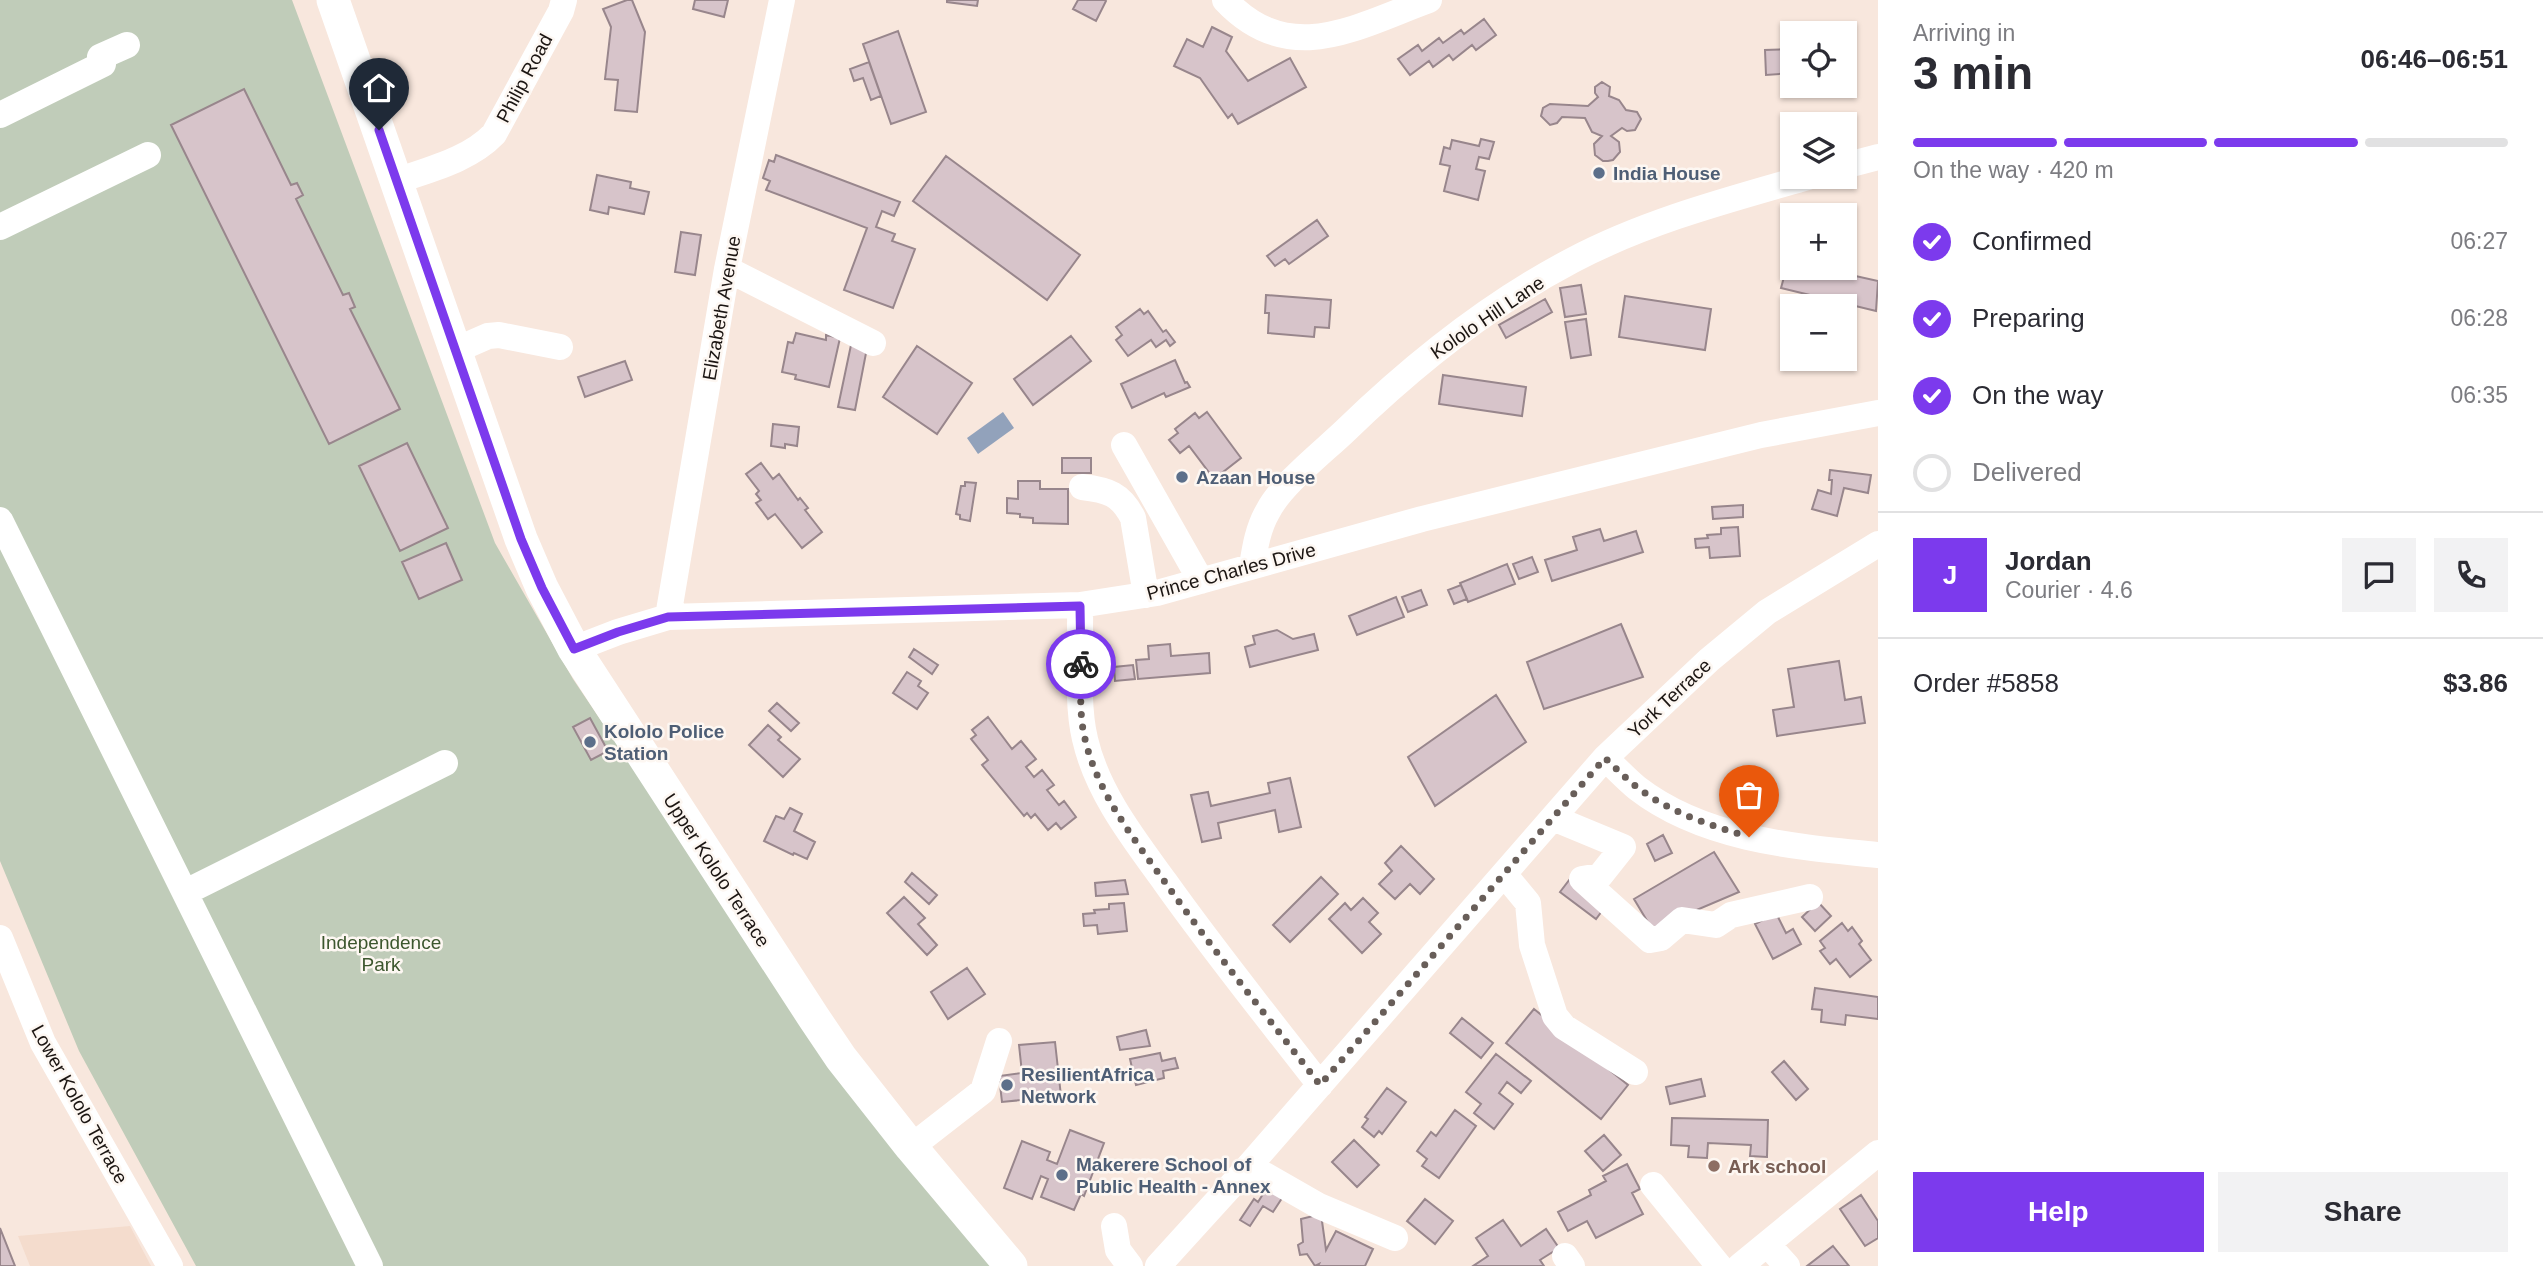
<!DOCTYPE html>
<meta charset="utf-8">
<style>
:root{--surface:#fff;--page:#f2f2f3;--text:#2b2b33;--muted:#7c7c81;--line:#e1e1e2;--accent:#7c3aed}
body{margin:0;font-family:Arial,sans-serif;background:var(--page);color:var(--text);height:100vh;display:flex;flex-direction:column;font-size:26px;white-space:nowrap}
*{box-sizing:border-box;margin:0}
p{font-size:23px;color:var(--muted)}
.icon{flex:none;width:38px;height:38px;fill:none;stroke:currentColor;stroke-width:2;stroke-linecap:round;stroke-linejoin:round}
.map{position:relative;flex:1;overflow:hidden}
.sheet{display:flex;flex-direction:column;background:var(--surface);width:665px}
.sheet>*{flex:none}
.buttons{position:absolute;left:1780px;top:21px;display:grid;gap:14px}
.buttons a{display:grid;place-items:center;width:77px;height:77px;border-radius:0px;background:var(--surface);box-shadow:0 2px 5px #0004;font-size:35px}
.pin{position:absolute;display:grid;place-items:center;width:60px;height:60px;color:#fff;margin:-72px -30px;border-radius:50% 50% 50% 0;rotate:-45deg;box-shadow:0 0 7px #0007}
.pin .icon{rotate:45deg}
.courier{position:absolute;display:grid;place-items:center;width:70px;height:70px;margin:-35px;border:5px solid #7c3aed;border-radius:50%;background:#fff;color:#222;box-shadow:0 2px 9px #0007}
.headline em{font-style:normal;font-weight:700}
.headline div{display:flex;flex-direction:column-reverse}
.headline{display:flex;align-items:center;justify-content:space-between;height:119px;padding:0 35px}
h1{font-size:46px;font-weight:700;line-height:52px}
.bar{display:grid;grid-template-columns:repeat(4,1fr);gap:10px 7px;align-content:center;height:84px;padding:0 35px}
.bar i{height:9px;border-radius:5px;background:var(--line)}
.bar .selected{background:var(--accent)}
.bar p{grid-column:span 4}
.line{display:flex;align-items:center;gap:18px;padding:0 35px;border-top:2px solid var(--line)}
.line div{flex:1}
.round{display:grid;place-items:center;flex:none;width:74px;height:74px;border-radius:0px;background:var(--page)}
ol{padding:0 35px;list-style:none}
li{display:flex;align-items:center;gap:21px;height:77px}
li p{margin-inline-start:auto}
li .icon{padding:7px;border-radius:50%;background:var(--accent);color:#fff;stroke-width:4}
li:last-child{color:var(--muted)}
li i{width:38px;height:38px;border:4px solid var(--line);border-radius:50%}
.primary-button{display:flex;gap:14px;margin-top:auto;padding:14px 35px}
.primary-button a{flex:1;height:80px;border-radius:0px;background:var(--accent);color:#fff;font-size:28px;font-weight:700;line-height:80px;text-align:center}
.primary-button a+a{background:var(--page);color:var(--text)}
main{display:flex;flex:1;min-height:0}
.map>svg:first-child{display:block}
</style>
<main>
<div class="map">
<svg width="1878" height="1266" viewBox="0 0 1878 1266">
<rect width="100%" height="100%" fill="#f8e7dd"/>
<path fill="#f4dccd" d="M130 1226 151 1266H30L18 1236Z"/>
<path fill="#c0ccb9" d="M0 0H292L495 543 573 679 693 857 993 1266H196L79 1051 0 861Z"/>
<path fill="#92a2bb" d="M1003 412 1014 428 978 454 967 438Z"/>
<path fill="#d7c4ca" stroke="#98868c" stroke-width="2" d="M627 0H632L645 32 637 112 615 110 618 80 605 79 611 27 603 9Z
M695 0H728L724 17 693 9Z
M947 0H978L977 6 947 2Z
M1078 0H1105L1106 1 1096 21 1073 9Z
M1484 19 1496 35 1476 50 1472 45 1453 60 1449 55 1433 67 1429 61 1410 75 1398 59 1418 45 1422 51 1439 38 1443 43 1461 30 1464 34Z
M1212 27 1232 37 1226 51 1248 81 1290 58 1306 87 1238 124 1232 114 1228 118 1200 78 1174 66 1187 39 1203 47Z
M1849 28 1851 68H1844V33H1827V30Z
M898 31 926 112 891 124 863 44Z
M1792 49V81L1791 73 1766 75 1765 50Z
M869 62 881 96 871 100 863 78 854 81 850 69Z
M1602 82 1610 87 1609 96 1619 100 1626 110 1637 112 1641 119 1635 130 1627 131 1622 128 1611 136 1619 142 1620 152 1613 160 1608 161H1603L1595 155 1594 144 1602 136 1592 132 1585 118 1562 117 1557 123 1550 125 1541 116 1543 108 1550 104 1588 106 1598 97 1595 93V87Z
M244 89 291 185 297 183 303 195 296 199 343 295 349 293 355 307 350 309 400 409 329 444 171 125Z
M1481 139 1494 142 1489 159 1479 157 1476 169 1485 171 1478 200 1444 191 1450 166 1440 164 1444 147 1450 149 1452 140 1479 146Z
M776 155 900 202 894 216 882 211 876 227 895 234 892 241 915 249 893 308 844 290 867 228 766 190 770 181 763 178 769 160 774 162Z
M946 156 1080 255 1047 300 913 201Z
M597 175 631 182 630 188 649 192 644 214 609 207 608 214 590 210Z
M1317 220 1328 236 1289 264 1285 259 1275 266 1267 256Z
M681 232 701 235 695 275 675 272Z
M1787 266 1812 272 1813 268H1836L1843 269 1842 273 1878 281 1876 311 1781 288Z
M1581 285 1586 314 1565 317 1560 288Z
M1266 295 1331 300 1329 328 1315 327 1314 337 1268 333 1269 313H1265Z
M1625 296 1711 309 1705 350 1619 337Z
M1545 299 1552 312 1506 338 1499 325Z
M1140 309 1144 314 1148 311 1163 332 1166 330 1175 342 1170 346 1166 340 1156 347 1151 340 1128 356 1116 340 1122 335 1116 327Z
M1586 319 1591 355 1571 358 1565 322Z
M796 333 826 340V335L840 338 829 387 795 379 796 375 782 372 788 342 793 343Z
M1071 336 1091 361 1033 405 1014 379Z
M851 345 867 348 855 410 838 407Z
M917 346 972 383 937 434 883 397Z
M1175 360 1185 383 1187 382 1190 387 1166 397 1164 393 1132 408 1121 384Z
M625 361 632 380 585 397 578 377Z
M1443 375 1526 387 1522 416 1439 404Z
M1207 412 1241 458 1214 479 1189 446 1180 453 1169 440 1178 433 1175 429 1195 413 1199 418Z
M773 424 799 427 797 446 785 444V448L771 446Z
M407 443 448 528 400 551 359 466Z
M1062 458H1091V473H1062Z
M761 463 773 479 779 474 798 500 800 498 808 508 805 510 822 532 802 548 775 514 768 519 756 503 761 500 756 494 759 491 746 474Z
M1830 470 1871 475 1868 493 1844 488 1837 516 1812 509 1818 490 1831 494 1832 480H1829Z
M1018 481H1040V489H1068V524L1033 523V518L1020 517V514L1007 513V498L1018 499Z
M965 482 976 483 970 521 960 519V515L956 514 961 486H965Z
M1743 505V517L1713 519 1712 507Z
M1738 527 1740 556 1710 558 1709 547 1696 548 1695 539 1708 538 1707 535 1721 534V528Z
M1600 529 1604 541 1636 531 1643 552 1552 581 1545 560 1577 550 1573 537Z
M446 543 462 580 419 599 402 562Z
M1532 557 1538 572 1519 579 1513 564Z
M1507 564 1515 584 1468 602 1460 583Z
M1461 585 1467 599 1454 604 1448 590Z
M1421 590 1427 605 1408 612 1402 597Z
M1396 597 1404 617 1357 635 1349 616Z
M1621 624 1643 677 1544 709 1527 662Z
M1277 630 1293 639 1314 634 1318 650 1250 667 1245 647 1255 644 1253 636Z
M1170 644 1171 656 1209 653 1210 673 1138 679 1136 660 1149 659 1148 646Z
M914 649 938 665 932 674 909 657Z
M1839 661 1845 700 1861 697 1865 723 1777 736 1773 710 1794 707 1788 669Z
M1133 665 1135 679 1115 681 1114 667Z
M907 672 921 681 918 686 928 693 917 709 893 693Z
M1496 695 1526 742 1435 806 1408 757Z
M777 703 799 723 791 731 769 711Z
M988 717 1012 749 1021 741 1036 759 1026 767 1034 777 1042 770 1054 785 1047 790 1059 805 1064 801 1076 817 1061 829 1056 823 1048 830 1035 814 1031 818 1027 813 1024 816 982 765 988 760 971 739 976 735 972 730Z
M590 718 608 751 591 760 573 727Z
M768 725 781 737 778 740 800 759 783 777 749 745Z
M1290 778 1301 827 1279 832 1275 810 1218 823 1221 838 1202 842 1191 795 1208 792 1211 806 1270 793 1268 783Z
M790 808 802 814 794 831 815 842 807 859 794 853 793 855 764 841 776 816 784 819Z
M1663 835 1672 853 1655 861 1647 844Z
M1401 846 1434 879 1420 894 1410 884 1395 899 1379 884 1392 871 1385 863Z
M1714 852 1739 892 1652 929 1634 899Z
M912 873 937 895 929 904 905 882Z
M1321 877 1338 894 1290 942 1273 925Z
M1570 879 1605 907 1596 919 1560 892Z
M1125 880 1128 894 1096 896 1095 883Z
M904 897 925 918 918 924 937 945 927 955 887 913Z
M1363 898 1378 913 1369 922 1381 934 1362 953 1329 919 1345 903 1351 910Z
M1818 902 1831 916 1815 931 1802 917Z
M1124 903 1127 931 1098 934 1097 925 1084 926 1083 914 1095 913 1094 910 1109 909V904Z
M1776 913 1786 933 1793 929 1801 944 1773 959 1755 924Z
M1842 923 1848 931 1852 927 1862 941 1859 944 1871 960 1850 977 1836 959 1830 964 1820 951 1825 948 1820 941Z
M967 968 985 994 948 1019 931 992Z
M1815 988 1878 997V1019L1846 1015 1845 1025 1821 1022 1822 1010 1812 1009Z
M1534 1009 1628 1085 1601 1119 1506 1043Z
M1462 1018 1493 1043 1481 1058 1450 1033Z
M1146 1030 1150 1046 1120 1050 1117 1037Z
M1055 1042 1061 1096 1002 1102 999 1076 1022 1073 1019 1045Z
M1160 1053 1162 1061 1175 1058 1178 1068 1163 1071 1164 1078 1136 1085 1130 1059Z
M1496 1054 1531 1081 1521 1093 1507 1082 1499 1093 1513 1104 1494 1129 1474 1113 1481 1104 1466 1092Z
M1784 1061 1808 1089 1796 1100 1772 1072Z
M1701 1079 1705 1096 1670 1104 1666 1087Z
M1387 1088 1406 1102 1382 1134 1379 1131 1374 1137 1362 1127 1368 1119 1365 1117Z
M1455 1110 1476 1126 1439 1178 1422 1166 1427 1159 1417 1151 1431 1132 1436 1136Z
M1672 1118 1768 1120 1767 1157 1750 1156 1751 1145 1708 1143 1707 1158 1688 1157 1689 1146 1671 1145Z
M1070 1130 1104 1143 1084 1196 1081 1194 1074 1210 1041 1197 1048 1179 1041 1176 1032 1199 1004 1188 1022 1141 1050 1152 1047 1160 1057 1164Z
M1604 1135 1621 1155 1603 1171 1585 1151Z
M1354 1140 1379 1165 1357 1187 1332 1162Z
M1627 1164 1640 1189 1632 1193 1643 1214 1596 1238 1587 1221 1568 1231 1558 1212 1591 1195 1589 1190 1606 1181 1603 1176Z
M1268 1186 1284 1195 1273 1212 1263 1206 1250 1226 1240 1220 1254 1199 1258 1202Z
M1861 1195 1878 1221V1238L1865 1246 1840 1209Z
M1425 1199 1453 1221 1435 1244 1407 1221Z
M1321 1214 1326 1250 1336 1231 1373 1249 1365 1266H1318L1319 1264 1315 1266 1307 1254 1300 1255 1298 1245 1303 1242 1301 1219Z
M1503 1220 1521 1246 1546 1229 1559 1248 1540 1260 1544 1266H1473L1488 1256 1476 1238Z
M0 1228 15 1266H0Z
M1833 1246 1849 1266H1807Z"/>
<g fill="none" stroke-linecap="round" stroke-linejoin="round">
<path stroke="#fff" stroke-width="26" d="M1225 0C1290 69 1357 26 1429 0
M100 57 127 45
M0 115 103 64
M1844 166 1878 157
M397 181C430 169 469 160 494 134L561 11 564 0
M0 227 148 155
M727 269 873 343
M456 350 488 336 499 335 560 347
M1124 445 1201 581
M1082 487C1108 490 1121 494 1133 518L1146 595
M0 520 370 1266
M1252 566C1255 547 1258 528 1268 511 1281 485 1323 452 1345 431 1413 365 1489 304 1573 260 1647 221 1728 200 1808 177
M1080 605C1081 644 1076 703 1085 739 1097 792 1133 838 1165 882 1214 951 1268 1018 1320 1085
M668 617 727 269 782 0
M574 649 618 632 668 617 1080 605 1157 593 1422 519 1761 435 1878 413
M1605 758C1616 768 1626 779 1637 788 1704 840 1797 847 1878 855
M1553 818 1623 847 1600 876 1582 879 1650 940 1661 938 1682 920 1716 925 1731 915 1810 897
M1504 874 1528 903 1532 945 1555 1016 1564 1027 1635 1072
M186 892 445 763
M0 938 43 1043 170 1266
M911 1147 983 1091 999 1041
M1249 1166 1319 1206 1395 1238
M1653 1185 1719 1266
M1114 1226 1118 1250 1130 1266
M1767 1244 1787 1266
M1565 1256 1572 1266
M1158 1266 1249 1166 1605 758 1709 660 1767 612 1878 544
M1740 1266 1878 1153"/>
<path stroke="#fff" stroke-width="33" d="M333 0 521 539 542 588 574 649 814 1018 841 1058 911 1147 1011 1266"/>
</g>
<g fill="none" stroke-linecap="round" stroke-linejoin="round">
<path stroke="#685e59" stroke-width="7" stroke-dasharray="0 12.6" d="M1081 664C1081 688 1079 715 1085 739 1097 791 1131 835 1162 878 1212 949 1267 1016 1320 1085L1605 758C1616 768 1626 779 1638 788 1671 813 1710 825 1749 837"/>
<path stroke="#7c3aed" stroke-width="9" d="M379 130 521 539 542 588 574 649 618 632 668 617 1080 606 1081 664"/>
</g>
<g fill="#5c6f8a" stroke="#fdf7f2" stroke-width="2.5">
<circle cx="1599" cy="173" r="7"/>
<circle cx="1182" cy="477" r="7"/>
<circle cx="590" cy="742" r="7"/>
<circle cx="1007" cy="1085" r="7"/>
<circle cx="1062" cy="1175" r="7"/>
</g>
<circle fill="#8d6e63" stroke="#fdf7f2" stroke-width="2.5" cx="1714" cy="1166" r="7"/>
<g text-anchor="middle" stroke-width="5" stroke-linejoin="round" paint-order="stroke">
<g font-size="19" fill="#1b1512" stroke="#fdf7f2">
<text transform="translate(524 78) rotate(-62)" y="7">Philip Road</text>
<text transform="translate(721 308) rotate(-80)" y="7">Elizabeth Avenue</text>
<text transform="translate(1487 317) rotate(-34)" y="7">Kololo Hill Lane</text>
<text transform="translate(1231 571) rotate(-15)" y="7">Prince Charles Drive</text>
<text transform="translate(1669 698) rotate(-43)" y="7">York Terrace</text>
<text transform="translate(717 870) rotate(57)" y="7">Upper Kololo Terrace</text>
<text transform="translate(80 1104) rotate(61)" y="7">Lower Kololo Terrace</text>
</g>
<g font-size="19" font-weight="bold" fill="#4e5e75" stroke="#fdf7f2" text-anchor="start">
<text x="1613" y="180">India House</text>
<text x="1196" y="484">Azaan House</text>
<text x="604" y="738">Kololo Police<tspan x="604" dy="22">Station</tspan></text>
<text x="1021" y="1081">ResilientAfrica<tspan x="1021" dy="22">Network</tspan></text>
<text x="1076" y="1171">Makerere School of<tspan x="1076" dy="22">Public Health - Annex</tspan></text>
</g>
<g font-size="19" fill="#3c562d" stroke="#fdf7f2">
<text x="381" y="949">Independence<tspan x="381" dy="22">Park</tspan></text>
</g>
<g font-size="19" font-weight="bold" fill="#785e54" stroke="#fdf7f2" text-anchor="start">
<text x="1728" y="1173">Ark school</text>
</g>
</g>
</svg>
<div class="buttons">
<a><svg class="icon" aria-label="locate" viewBox="0 0 24 24"><circle cx="12" cy="12" r="6"/><path d="M12 2v4M12 18v4M2 12h4M18 12h4"/></svg></a>
<a><svg class="icon" aria-label="layers" viewBox="0 0 24 24"><path d="M12 4l9 5-9 5-9-5zM3 14l9 5 9-5"/></svg></a>
<a>+</a>
<a>−</a>
</div>
<div class="pin" style="left:1749px;top:837px;background:#ea580c"><svg class="icon" aria-label="bag" viewBox="0 0 24 24"><path d="M5 8h14l-1 12H6zM9 8a3 3 0 0 1 6 0"/></svg></div>
<div class="pin" style="left:379px;top:130px;background:#1f2937"><svg class="icon" aria-label="home" viewBox="0 0 24 24"><path d="M3 11l9-7 9 7M6 9v11h12V9"/></svg></div>
<div class="courier" style="left:1081px;top:664px"><svg class="icon" aria-label="bike" viewBox="0 0 24 24"><circle cx="6" cy="16" r="4"/><circle cx="18" cy="16" r="4"/><path d="M6 16l4-8h5l3 8M10 8l3 8H6M13 5h3"/></svg></div>
</div>
<section class="sheet">
<div class="headline"><div><h1>3 min</h1><p>Arriving in</p></div><em>06:46–06:51</em></div>
<div class="bar"><i class="selected"></i><i class="selected"></i><i class="selected"></i><i></i><p>On the way · 420 m</p></div>
<ol>
<li><svg class="icon" aria-label="check" viewBox="0 0 24 24"><path d="M5 12l5 5 9-10"/></svg>Confirmed<p>06:27</p></li>
<li><svg class="icon" aria-label="check" viewBox="0 0 24 24"><path d="M5 12l5 5 9-10"/></svg>Preparing<p>06:28</p></li>
<li><svg class="icon" aria-label="check" viewBox="0 0 24 24"><path d="M5 12l5 5 9-10"/></svg>On the way<p>06:35</p></li>
<li><i></i>Delivered</li>
</ol>
<div class="line" style="height:126px"><b class="round" style="background:var(--accent);color:#fff">J</b><div><b>Jordan</b><p>Courier · 4.6</p></div><a class="round"><svg class="icon" aria-label="chat" viewBox="0 0 24 24"><path d="M4 5h16v11H9l-5 4z"/></svg></a><a class="round"><svg class="icon" aria-label="phone" viewBox="0 0 24 24"><path d="M5 4h4l2 5-3 2q2 4 5 5l2-3 5 2v4C11 20 4 13 5 4z"/></svg></a></div>
<div class="line" style="height:91px"><div>Order #5858</div><b>$3.86</b></div>
<div class="primary-button"><a>Help</a><a>Share</a></div>
</section>
</main>
